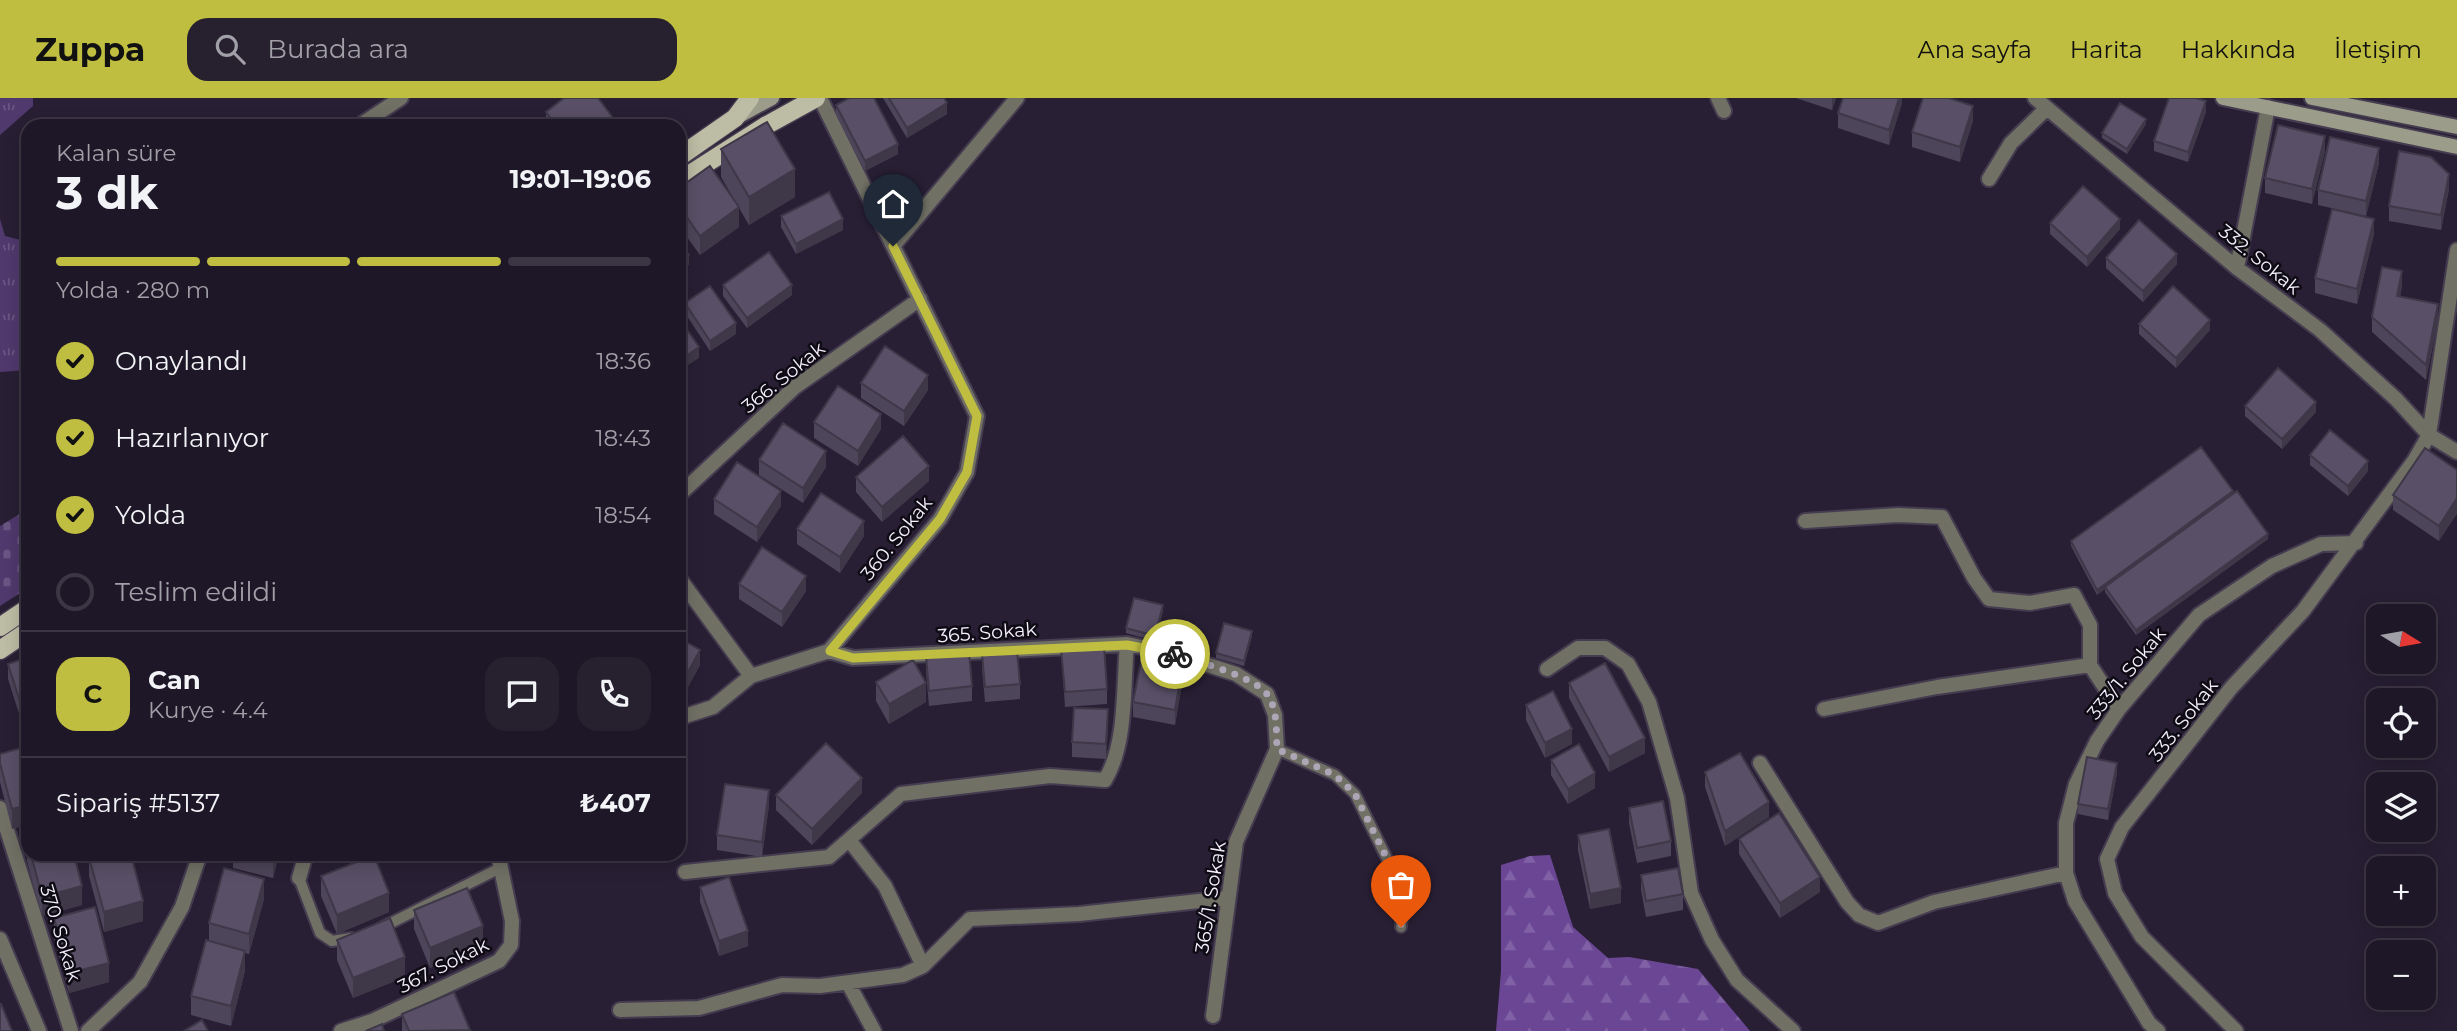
<!DOCTYPE html>
<html lang="tr">
<meta charset="utf-8">
<style>
:root{--surface:#1e1727;--page:#26202f;--text:#f1f3f6;--muted:#a19fa7;--line:#3c3644;--accent:#c0be41}
body{margin:0;font-family:Montserrat,sans-serif;background:var(--page);color:var(--text);height:100vh;display:flex;flex-direction:column;font-size:26px;white-space:nowrap}
*{box-sizing:border-box;margin:0}
p{font-size:23px;color:var(--muted)}
.icon{flex:none;width:38px;height:38px;fill:none;stroke:currentColor;stroke-width:2;stroke-linecap:round;stroke-linejoin:round}
.map{position:relative;flex:1;overflow:hidden}
.sheet{position:absolute;left:21px;top:21px;width:665px;height:742px;display:flex;flex-direction:column;background:var(--surface);border-radius:21px;box-shadow:0 4px 18px #0003,0 0 0 2px var(--line)}
.sheet>*{flex:none}
.needle{width:46px;rotate:101deg}
.buttons{position:absolute;left:2366px;top:506px;display:grid;gap:14px}
.buttons a{display:grid;place-items:center;width:70px;height:70px;border-radius:14px;background:var(--surface);box-shadow:0 4px 18px #0003,0 0 0 2px var(--line);font-size:35px}
.pin{position:absolute;display:grid;place-items:center;width:60px;height:60px;color:#fff;margin:-72px -30px;border-radius:50% 50% 50% 0;rotate:-45deg;box-shadow:0 0 7px #0007}
.pin .icon{rotate:45deg}
.courier{position:absolute;display:grid;place-items:center;width:70px;height:70px;margin:-35px;border:5px solid #c0be41;border-radius:50%;background:#fff;color:#222;box-shadow:0 2px 9px #0007}
.overview em{font-style:normal;font-weight:700}
.overview div{display:flex;flex-direction:column-reverse}
.overview{display:flex;align-items:center;justify-content:space-between;height:119px;padding:0 35px}
h1{font-size:46px;font-weight:700;line-height:52px}
.bar{display:grid;grid-template-columns:repeat(4,1fr);gap:10px 7px;align-content:center;height:84px;padding:0 35px}
.bar i{height:9px;border-radius:5px;background:var(--line)}
.bar .active{background:var(--accent)}
.bar p{grid-column:span 4}
.line{display:flex;align-items:center;gap:18px;padding:0 35px;border-top:2px solid var(--line)}
.line div{flex:1}
.round{display:grid;place-items:center;flex:none;width:74px;height:74px;border-radius:21px;background:var(--page)}
ol{padding:0 35px;list-style:none}
li{display:flex;align-items:center;gap:21px;height:77px}
li p{margin-inline-start:auto}
li .icon{padding:7px;border-radius:50%;background:var(--accent);color:#111;stroke-width:4}
li:last-child{color:var(--muted)}
li i{width:38px;height:38px;border:4px solid var(--line);border-radius:50%}
header{display:flex;align-items:center;gap:42px;box-sizing:border-box;height:98px;padding:0 35px;background:var(--accent);color:#111}
header strong{font-size:33px}
nav{display:flex;gap:38px;margin-inline-start:auto;font-size:24px}
.search{width:490px;height:63px;background:var(--page);display:flex;align-items:center;gap:18px;box-sizing:border-box;padding:0 24px;border-radius:21px;color:var(--muted);font-size:26px}
.map>svg:first-child{display:block}
</style>
<header>
<strong>Zuppa</strong>
<div class="search"><svg class="icon" aria-label="search" viewBox="0 0 24 24"><circle cx="10" cy="10" r="6"/><path d="M15 15l6 6"/></svg>Burada ara</div>
<nav><a>Ana sayfa</a><a>Harita</a><a>Hakkında</a><a>İletişim</a></nav>
</header>
<div class="map">
<svg width="2457" height="933" viewBox="0 0 2457 933">
<defs>
<pattern id="grass-tufts" width="24" height="20" patternUnits="userSpaceOnUse" patternTransform="scale(1.75)"><rect width="24" height="20" fill="#50396d"/><path d="M3 7l-1-3M5 7V3M7 7l1-3M15 17l-1-3M17 17v-4M19 17l1-3" fill="none" stroke="#6a5683"/></pattern>
<pattern id="forest-firs" width="22" height="20" patternUnits="userSpaceOnUse" patternTransform="scale(1.75)"><rect width="22" height="20" fill="#6a4695"/><path d="M5 1l3.5 6h-7zM16 11l3.5 6h-7z" fill="#8061a5"/></pattern>
<pattern id="cemetery-stones" width="16" height="16" patternUnits="userSpaceOnUse" patternTransform="scale(1.75)"><rect width="16" height="16" fill="#50396d"/><path d="M2 7V4a2 2 0 0 1 4 0v3zM10 15v-3a2 2 0 0 1 4 0v3z" fill="#6a5683"/></pattern>
</defs>
<rect width="100%" height="100%" fill="#281f34"/>
<path fill="url(#grass-tufts)" d="M0 0H33V8L0 37Z
M0 121 5 138 28 144V272L0 274Z"/>
<path fill="url(#forest-firs)" d="M1550 757 1573 829 1608 860 1629 859 1698 871 1750 933H1496L1501 873V767L1530 758Z"/>
<path fill="url(#cemetery-stones)" d="M28 411V490L0 508V428Z"/>
<g fill="none" stroke-linecap="round" stroke-linejoin="round">
<defs>
<path id="lane" d="M1277 651 1335 677 1355 696 1403 793 1401 829
M299 780 320 835 332 843 351 840
M379 831 502 769"/>
<path id="street" d="M1718 0 1724 13
M2035 0 2237 170 2320 232 2396 301 2429 337 2457 354
M359 28 401 0
M1989 81 2011 45 2047 10
M893 148 1017 0
M2237 170 2268 9
M679 397 795 289 920 201
M1805 423 1898 417 1942 419 1974 480 1989 501 2030 505 2074 497 2090 527V567L2119 611
M679 480 751 578
M829 553 853 560 1127 546 1174 556 1236 576 1267 596 1275 617 1277 651 1236 744 1213 918
M1547 571 1578 550H1605L1628 566 1649 604 1677 700 1691 795 1712 842 1737 882 1793 933
M1824 611 1937 589 2090 567
M679 620 713 609 751 578 829 553 940 421 967 374 977 318 820 0
M1760 665 1847 804 1859 817 1878 825 1934 804 2066 775
M0 710 71 933
M849 742 885 788 923 868
M685 774 829 759 901 696 1050 678 1105 682C1127 646 1123 589 1127 546
M299 780 306 756
M0 841 39 933
M848 885 874 933
M620 912 699 910 782 887 820 888 903 877 923 868 970 821 1079 816 1227 800
M88 933 140 884 182 809 200 756
M341 933 372 923 499 863 511 847 512 823 498 756
M2158 933 2149 925 2075 803 2066 775V725L2076 686 2097 643 2119 611 2199 517 2272 468 2321 446 2356 445
M2236 933 2142 839 2115 795 2107 761 2122 729 2231 590 2303 513 2414 363 2429 337 2457 152"/>
<path id="secondary" d="M2223 0 2457 49
M2312 0 2457 29
M739 18 772 0"/>
<path id="primary" d="M679 59 735 20 750 0
M679 83 765 28 816 0
M0 529 28 510
M0 552 28 533"/>
</defs>
<use href="#lane" stroke="#453c50" stroke-width="14"/>
<use href="#street" stroke="#453c50" stroke-width="18"/>
<use href="#secondary" stroke="#453c50" stroke-width="18"/>
<use href="#primary" stroke="#453c50" stroke-width="21"/>
<use href="#lane" stroke="#707065" stroke-width="10"/>
<use href="#street" stroke="#707065" stroke-width="14"/>
<use href="#secondary" stroke="#9b9c89" stroke-width="14"/>
<use href="#primary" stroke="#bdbda5" stroke-width="18"/>
</g>
<path fill="#4d4559" d="M883 0H944L947 16 907 40Z
M1796 0H1836L1832 12Z
M1902 0V5L1889 47 1838 30V15Z
M836 7 898 56 865 73 836 17Z
M546 14 616 28H543L546 26Z
M2206 14 2188 64 2154 53V43Z
M1973 23 1960 64 1912 49V34Z
M2146 26 2127 56 2102 40V35Z
M721 51 795 99 749 127 721 79Z
M2325 53 2312 106 2265 95V80Z
M2379 65 2366 118 2318 107V92Z
M679 90 739 129 700 157 679 128Z
M2449 91 2441 132 2389 123V108Z
M781 118 843 132 796 156 781 129Z
M2050 125 2120 131 2087 169 2050 136Z
M2374 136 2357 206 2315 195V180Z
M2106 160 2177 166 2143 204 2106 170Z
M723 187 792 197 747 230 723 198Z
M2402 188 2400 199 2438 221 2426 282 2372 234V219Z
M685 205 736 236 710 253 685 215Z
M2139 226 2210 232 2176 270 2139 236Z
M861 285 928 292 904 328 861 300Z
M2245 308 2316 314 2282 351 2245 318Z
M814 324 881 331 858 368 814 340Z
M2310 357 2368 373 2348 398 2310 367Z
M759 362 826 369 803 405 759 377Z
M2457 372 2439 443 2393 412V397Z
M856 379 929 383 882 424 856 394Z
M2233 396 2268 441 2136 537 2105 494V491L2097 497 2071 448V443Z
M714 401 781 408 757 444 714 416Z
M797 431 864 438 840 475 797 446Z
M739 486 806 493 782 529 739 501Z
M1163 513 1155 543 1126 535V530Z
M1252 538 1244 568 1216 560V555Z
M679 540 700 567 682 600 679 598Z
M1061 551 1107 591V606L1065 609Z
M982 556 1020 586V601L985 604 982 571Z
M926 558 972 588V603L929 608 926 574Z
M28 559 22 625 8 581V566Z
M1183 580 1175 627 1133 619V604Z
M876 584 926 604 889 626 876 603Z
M1569 585 1645 655 1609 674 1569 600Z
M1526 607 1572 646 1545 660 1526 622Z
M1108 626 1106 661 1072 659V644Z
M28 648 12 731 0 684V656Z
M1551 662 1595 690 1568 706 1551 677Z
M1705 674 1769 719 1725 748 1705 689Z
M2117 675 2108 722 2078 716V706Z
M862 695 812 747 776 712V697Z
M769 707 762 759 717 752V737Z
M1629 710 1671 743V758L1637 765 1629 725Z
M1578 737 1621 805 1590 811 1578 752Z
M1739 741 1820 794 1780 820 1739 756Z
M27 743 28 756H74L82 807 42 818 27 763Z
M233 756H279L273 780 233 770Z
M89 759 143 823 104 834 89 778Z
M1641 777 1683 796V812L1646 819 1641 792Z
M321 778 389 814 337 836 321 798Z
M700 789 748 848 719 858 700 804Z
M264 801 249 856 245 855V873L231 928 191 917V898L209 843V825Z
M414 812 483 848 430 870 414 831Z
M54 820 109 884 69 895 54 840Z
M337 842 405 879 353 900 337 862Z
M402 916 470 933H402Z"/>
<path fill="#3e3848" d="M1832 0H1836L1832 12Z
M1899 0H1902V5L1889 47V32Z
M2206 3V14L2188 64V54Z
M947 5V16L907 40V30Z
M1973 8V23L1960 64V49Z
M2146 21V26L2127 56V51Z
M2325 38V53L2312 106V91Z
M898 46V56L865 73V63Z
M2379 50V65L2366 118V103Z
M795 71V99L749 127V99Z
M2449 76V91L2441 132V117Z
M739 109V129L700 157V138Z
M843 121V132L796 156V146Z
M2120 121V131L2087 169V159Z
M2374 121V136L2357 206V191Z
M2177 156V166L2143 204V193Z
M689 157V167L679 174V164Z
M2402 173V188L2397 213V198Z
M792 187V197L747 230V220Z
M2438 206V221L2426 282V267Z
M2210 222V232L2176 270V260Z
M736 225V236L710 253V243Z
M699 249V260L679 273V263Z
M928 277V292L904 328V313Z
M2316 304V314L2282 351V341Z
M881 316V331L858 368V353Z
M826 353V369L803 405V390Z
M2368 363V373L2348 398V388Z
M929 368V383L882 424V409Z
M781 393V408L757 444V429Z
M2233 393V398L2097 497V492Z
M2457 400V416L2439 443V428Z
M864 423V438L840 475V459Z
M2268 436V441L2136 537V532Z
M806 478V493L782 529V514Z
M1163 507V513L1155 543V538Z
M1252 533V538L1244 568V563Z
M700 552V567L682 600V585Z
M1183 565V580L1175 627V612Z
M926 585V604L889 626V606Z
M28 608V623L22 625V610Z
M1108 611V626L1106 661V646Z
M1572 631V646L1545 660V645Z
M1645 640V655L1609 674V659Z
M2117 665V675L2108 722V711Z
M1595 675V690L1568 706V691Z
M862 680V695L812 747V731Z
M769 692V707L762 759V744Z
M1769 704V719L1725 748V733Z
M28 707V727L12 731V711Z
M274 756H279L273 780V761Z
M1820 779V794L1780 820V805Z
M264 781V801L249 856V836Z
M82 788V807L42 818V799Z
M1621 790V805L1590 811V796Z
M389 795V814L337 836V817Z
M143 803V823L104 834V814Z
M483 828V848L430 870V850Z
M748 833V848L719 858V843Z
M245 853V873L231 928V908Z
M405 859V879L353 900V880Z
M109 865V884L69 895V875Z"/>
<path fill="#595067" stroke="#3e3848" stroke-width="2" d="M564 0H598L616 24 611 28H557L546 14Z
M849 0H874L898 46 865 63 836 7Z
M889 0H944L947 5 907 30Z
M1843 0H1899L1889 32 1838 15Z
M1923 0H1949L1973 8 1960 49 1912 34Z
M2169 0H2196L2206 3 2188 54 2154 43Z
M2120 5 2146 21 2127 51 2102 35Z
M767 24 795 71 749 99 721 51Z
M2278 27 2325 38 2312 91 2265 80Z
M2330 39 2379 50 2366 103 2318 92Z
M2399 53 2431 59 2449 76 2441 117 2389 108Z
M710 68 739 109 700 138 679 108V90Z
M2083 88 2120 121 2087 159 2050 125Z
M829 94 843 121 796 146 781 118Z
M2332 111 2374 121 2357 191 2315 180Z
M2139 122 2177 156 2143 193 2106 160Z
M679 143 689 157 679 164Z
M769 154 792 187 747 220 723 187Z
M2382 169 2402 173 2397 198 2438 206 2426 267 2372 219Z
M710 188 736 225 710 243 685 205Z
M2173 188 2210 222 2176 260 2139 226Z
M679 220 699 249 679 263Z
M885 248 928 277 904 313 861 285Z
M2278 270 2316 304 2282 341 2245 308Z
M838 288 881 316 858 353 814 324Z
M783 325 826 353 803 390 759 362Z
M2330 332 2368 363 2348 388 2310 357Z
M903 338 929 368 882 409 856 379Z
M2201 349 2233 393 2097 492 2071 443Z
M2425 350 2457 372V400L2439 428 2393 397Z
M737 364 781 393 757 429 714 401Z
M2237 393 2268 436 2136 532 2105 489Z
M821 395 864 423 840 459 797 431Z
M762 449 806 478 782 514 739 486Z
M1134 500 1163 507 1155 538 1126 530Z
M1224 525 1252 533 1244 563 1216 555Z
M679 540 700 552 682 585 679 583Z
M1104 548 1107 591 1065 594 1061 551Z
M1017 553 1020 586 985 589 982 556Z
M969 554 972 588 929 593 926 558Z
M1142 558 1183 565 1175 612 1133 604Z
M28 559V608L22 610 8 566Z
M913 562 926 585 889 606 876 584Z
M1605 565 1645 640 1609 659 1569 585Z
M1553 593 1572 631 1545 645 1526 607Z
M1074 610 1108 611 1106 646 1072 644Z
M826 645 862 680 812 731 776 697Z
M1579 646 1595 675 1568 691 1551 662Z
M28 648V707L12 711 0 665V656Z
M1740 655 1769 704 1725 733 1705 674Z
M2087 659 2117 665 2108 711 2078 706Z
M725 686 769 692 762 744 717 737Z
M1663 703 1671 743 1637 750 1629 710Z
M1779 715 1820 779 1780 805 1739 741Z
M1609 731 1621 790 1590 796 1578 737Z
M31 756H74L82 788 42 799Z
M99 756H131L143 803 104 814 89 759Z
M255 756H274L273 761Z
M374 757 389 795 337 817 321 778Z
M224 770 264 781 249 836 209 825Z
M1678 770 1683 796 1646 803 1641 777Z
M729 779 748 833 719 843 700 789Z
M467 790 483 828 430 850 414 812Z
M95 809 109 865 69 875 54 820Z
M390 820 405 859 353 880 337 842Z
M206 842 245 853 231 908 191 898Z
M454 894 470 932 409 933 402 916Z
M0 906H1L12 933H0Z
M202 922 208 933H184Z
M382 926 384 933H366Z"/>
<g fill="none" stroke-linecap="round" stroke-linejoin="round">
<path stroke="#ada6b7" stroke-width="7" stroke-dasharray="0 12.6" d="M1175 556C1198 564 1253 578 1267 596 1278 611 1276 634 1277 651L1335 677 1355 696 1403 793 1401 829"/>
<path stroke="#c0be41" stroke-width="9" d="M893 148 977 318 967 374 940 421 830 553 853 560 1127 547 1175 556"/>
</g>
<g text-anchor="middle" stroke-width="5" stroke-linejoin="round" paint-order="stroke">
<g font-size="19" fill="#f4effd" stroke="#0f0b14">
<text transform="translate(2260 161) rotate(39)" y="7">332. Sokak</text>
<text transform="translate(783 279) rotate(-39)" y="7">366. Sokak</text>
<text transform="translate(896 440) rotate(-51)" y="7">360. Sokak</text>
<text transform="translate(987 534) rotate(-4)" y="7">365. Sokak</text>
<text transform="translate(2126 575) rotate(-51)" y="7">333/1. Sokak</text>
<text transform="translate(2183 622) rotate(-52)" y="7">333. Sokak</text>
<text transform="translate(1210 799) rotate(-81)" y="7">365/1. Sokak</text>
<text transform="translate(61 835) rotate(73)" y="7">370. Sokak</text>
<text transform="translate(443 867) rotate(-27)" y="7">367. Sokak</text>
</g>
</g>
</svg>
<div class="buttons">
<a><svg class="needle" viewBox="-14 -14 28 28"><path d="M0-13l5 13h-10z" fill="#e53935"/><path d="M0 13l5-13h-10z" fill="#a19fa7"/></svg></a>
<a><svg class="icon" aria-label="locate" viewBox="0 0 24 24"><circle cx="12" cy="12" r="6"/><path d="M12 2v4M12 18v4M2 12h4M18 12h4"/></svg></a>
<a><svg class="icon" aria-label="layers" viewBox="0 0 24 24"><path d="M12 4l9 5-9 5-9-5zM3 14l9 5 9-5"/></svg></a>
<a>+</a>
<a>−</a>
</div>
<div class="pin" style="left:1401px;top:829px;background:#ea580c"><svg class="icon" aria-label="bag" viewBox="0 0 24 24"><path d="M5 8h14l-1 12H6zM9 8a3 3 0 0 1 6 0"/></svg></div>
<div class="pin" style="left:893px;top:148px;background:#1f2937"><svg class="icon" aria-label="home" viewBox="0 0 24 24"><path d="M3 11l9-7 9 7M6 9v11h12V9"/></svg></div>
<div class="courier" style="left:1175px;top:556px"><svg class="icon" aria-label="bike" viewBox="0 0 24 24"><circle cx="6" cy="16" r="4"/><circle cx="18" cy="16" r="4"/><path d="M6 16l4-8h5l3 8M10 8l3 8H6M13 5h3"/></svg></div>
<section class="sheet">
<div class="overview"><div><h1>3 dk</h1><p>Kalan süre</p></div><em>19:01–19:06</em></div>
<div class="bar"><i class="active"></i><i class="active"></i><i class="active"></i><i></i><p>Yolda · 280 m</p></div>
<ol>
<li><svg class="icon" aria-label="check" viewBox="0 0 24 24"><path d="M5 12l5 5 9-10"/></svg>Onaylandı<p>18:36</p></li>
<li><svg class="icon" aria-label="check" viewBox="0 0 24 24"><path d="M5 12l5 5 9-10"/></svg>Hazırlanıyor<p>18:43</p></li>
<li><svg class="icon" aria-label="check" viewBox="0 0 24 24"><path d="M5 12l5 5 9-10"/></svg>Yolda<p>18:54</p></li>
<li><i></i>Teslim edildi</li>
</ol>
<div class="line" style="height:126px"><b class="round" style="background:var(--accent);color:#111">C</b><div><b>Can</b><p>Kurye · 4.4</p></div><a class="round"><svg class="icon" aria-label="chat" viewBox="0 0 24 24"><path d="M4 5h16v11H9l-5 4z"/></svg></a><a class="round"><svg class="icon" aria-label="phone" viewBox="0 0 24 24"><path d="M5 4h4l2 5-3 2q2 4 5 5l2-3 5 2v4C11 20 4 13 5 4z"/></svg></a></div>
<div class="line" style="height:91px"><div>Sipariş #5137</div><b>₺407</b></div>
</section>
</div>
